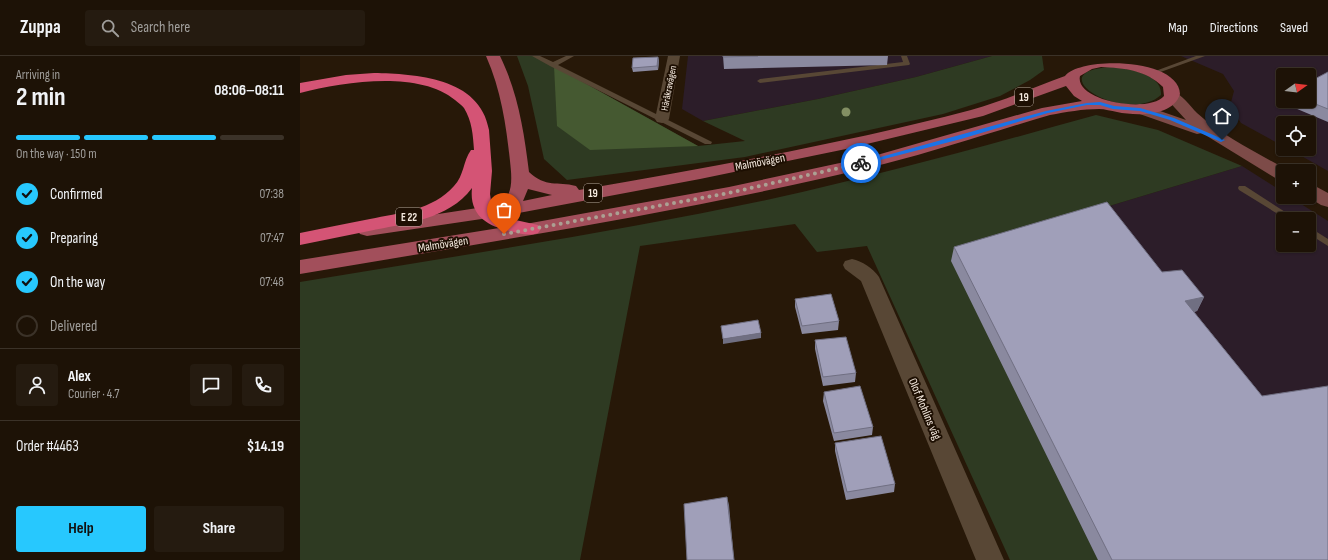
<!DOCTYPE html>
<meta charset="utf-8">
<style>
:root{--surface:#1d1206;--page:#251b10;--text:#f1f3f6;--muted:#a09e9b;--line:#3b3228;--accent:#27c8fe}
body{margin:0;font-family:"Sofia Sans Condensed",sans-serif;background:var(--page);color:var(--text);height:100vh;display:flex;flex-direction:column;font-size:15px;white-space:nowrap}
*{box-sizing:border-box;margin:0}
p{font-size:13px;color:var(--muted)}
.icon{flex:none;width:22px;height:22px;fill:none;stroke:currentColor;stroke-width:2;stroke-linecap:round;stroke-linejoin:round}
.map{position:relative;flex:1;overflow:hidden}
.drawer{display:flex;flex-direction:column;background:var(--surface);width:300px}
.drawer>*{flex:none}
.needle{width:26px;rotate:76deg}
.buttons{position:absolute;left:976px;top:12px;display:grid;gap:8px}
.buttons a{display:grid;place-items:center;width:40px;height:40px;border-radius:4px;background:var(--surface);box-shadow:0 1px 3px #0004,0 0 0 1px var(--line);font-size:20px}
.pin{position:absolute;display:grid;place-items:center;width:34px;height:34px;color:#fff;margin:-41px -17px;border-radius:50% 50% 50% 0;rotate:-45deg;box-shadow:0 0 4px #0007}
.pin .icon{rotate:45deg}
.courier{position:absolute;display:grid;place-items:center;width:40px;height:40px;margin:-20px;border:3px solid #1a73e8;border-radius:50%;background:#fff;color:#222;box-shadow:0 1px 5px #0007}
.head em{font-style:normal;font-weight:700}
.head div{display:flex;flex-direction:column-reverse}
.head{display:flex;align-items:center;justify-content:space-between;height:68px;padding:0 16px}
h1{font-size:26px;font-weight:700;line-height:30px}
.bar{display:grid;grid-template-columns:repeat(4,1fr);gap:6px 4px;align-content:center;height:48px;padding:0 16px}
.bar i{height:5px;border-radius:3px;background:var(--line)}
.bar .selected{background:var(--accent)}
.bar p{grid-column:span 4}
.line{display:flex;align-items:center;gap:10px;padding:0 16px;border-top:1px solid var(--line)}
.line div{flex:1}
.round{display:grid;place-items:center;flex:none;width:42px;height:42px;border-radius:4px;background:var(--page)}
ol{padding:0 16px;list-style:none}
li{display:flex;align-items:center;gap:12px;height:44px}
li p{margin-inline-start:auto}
li .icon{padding:4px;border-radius:50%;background:var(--accent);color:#111;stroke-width:4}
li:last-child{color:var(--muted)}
li i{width:22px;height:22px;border:2px solid var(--line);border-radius:50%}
.button{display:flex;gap:8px;margin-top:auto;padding:8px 16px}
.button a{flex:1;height:46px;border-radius:4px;background:var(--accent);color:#111;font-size:16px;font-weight:700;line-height:46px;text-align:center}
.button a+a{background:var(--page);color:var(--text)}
header{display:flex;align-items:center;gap:24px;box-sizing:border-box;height:56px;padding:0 20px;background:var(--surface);border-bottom:1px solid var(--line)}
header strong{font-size:19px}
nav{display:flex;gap:22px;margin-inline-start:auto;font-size:14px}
.search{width:280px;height:36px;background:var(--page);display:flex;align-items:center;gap:10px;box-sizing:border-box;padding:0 14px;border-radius:4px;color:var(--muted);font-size:15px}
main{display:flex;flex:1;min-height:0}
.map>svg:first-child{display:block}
</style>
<header>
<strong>Zuppa</strong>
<div class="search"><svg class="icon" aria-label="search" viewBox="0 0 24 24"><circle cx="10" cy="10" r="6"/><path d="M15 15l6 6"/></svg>Search here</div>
<nav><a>Map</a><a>Directions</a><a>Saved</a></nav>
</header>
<main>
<section class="drawer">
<div class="head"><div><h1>2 min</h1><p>Arriving in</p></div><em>08:06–08:11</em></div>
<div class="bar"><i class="selected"></i><i class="selected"></i><i class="selected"></i><i></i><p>On the way · 150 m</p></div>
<ol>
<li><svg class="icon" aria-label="check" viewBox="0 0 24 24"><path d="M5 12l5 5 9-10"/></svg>Confirmed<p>07:38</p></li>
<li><svg class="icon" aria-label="check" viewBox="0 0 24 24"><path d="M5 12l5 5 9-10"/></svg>Preparing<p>07:47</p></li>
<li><svg class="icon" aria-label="check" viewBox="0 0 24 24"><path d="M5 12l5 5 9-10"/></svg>On the way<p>07:48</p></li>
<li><i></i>Delivered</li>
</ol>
<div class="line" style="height:72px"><a class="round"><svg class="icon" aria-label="person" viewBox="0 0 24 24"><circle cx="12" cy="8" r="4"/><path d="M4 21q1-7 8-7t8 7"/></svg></a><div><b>Alex</b><p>Courier · 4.7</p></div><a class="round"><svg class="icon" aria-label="chat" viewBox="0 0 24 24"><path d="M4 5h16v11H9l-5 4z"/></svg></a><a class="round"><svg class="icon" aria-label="phone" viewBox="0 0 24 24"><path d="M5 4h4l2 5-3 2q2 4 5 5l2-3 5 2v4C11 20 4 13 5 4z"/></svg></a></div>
<div class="line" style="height:52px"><div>Order #4463</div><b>$14.19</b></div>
<div class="button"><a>Help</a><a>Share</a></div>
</section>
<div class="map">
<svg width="1028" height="504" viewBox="0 0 1028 504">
<rect width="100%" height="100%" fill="#271808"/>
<path fill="#2c1d29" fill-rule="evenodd" d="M388 0H692L616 21 518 43 403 65 382 53Z
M881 0H1028V115L989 93H1009V67H983V90L941 67 930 50 934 35 923 18ZM983 19H1009V45H983Z
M942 110 983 136V141H990L1028 165V504H798L651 205 796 154ZM983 163H1009V189H983Z"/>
<path fill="#2e3a22" d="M217 0H236L398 90 445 85 403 65 518 43 616 21 692 0H742L744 14 730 24 700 40 643 58 445 101 267 124 244 103 228 30Z
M810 11C825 12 863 17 861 39 827 70 736 16 810 11Z
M796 59 858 74 942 110 796 154 798 504H710L567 190 517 196 495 168 340 190 280 504H0V226C157 200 315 176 471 143 581 119 688 89 796 59Z"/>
<path fill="#455931" d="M254 10 398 90 290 94 257 70Z"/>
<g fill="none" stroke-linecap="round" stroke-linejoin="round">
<path fill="#584735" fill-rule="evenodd" d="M232 0H240L253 6 266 0H274L258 9 412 86 411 88H405L250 10Z
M601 0H607L610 8 609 9 460 27 457 25 460 23 603 6Z
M896 0H905L855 18 850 17Z
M939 130H945L996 163H986L939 134 938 132Z
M1009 171 1028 183V190L1009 178Z"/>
<path fill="#584735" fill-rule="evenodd" d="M368 0H380L369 63 367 66 362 67 357 66 355 63Z
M552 203C562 205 573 212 579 221L704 504H676L561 225 545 213 543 209 545 205Z"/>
<path fill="#7d4b48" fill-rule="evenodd" d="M872 35C882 38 890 50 897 57 924 81 958 97 989 115H983V124L977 123 902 77 897 78 891 76 834 56 832 53 834 50 840 48 886 64 864 40 867 37Z
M1009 129 1015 130 1028 137V151L1021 149 1008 141Z"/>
<path fill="#a24f5b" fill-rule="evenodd" d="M186 0H200C218 37 224 75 229 116 246 132 257 125 276 130L279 134C410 111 542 88 671 54 703 45 734 31 765 20 781 0 879 2 880 38 873 61 836 60 817 56 811 55 805 53 799 53 783 53 766 56 750 59 695 75 640 94 584 108 391 155 195 185 0 218V204L231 167 429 131 577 99 742 52 782 45 774 40 766 30 683 60 546 93 400 123 208 159 199 162 195 161 67 180 60 178 57 174 60 170 197 149C201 146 206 143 208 139 213 129 211 115 210 105 206 68 201 34 186 0ZM801 11C824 12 846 14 863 31L864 40C849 58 774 45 780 20L792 13ZM228 133 252 139 223 145Z"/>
<path fill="#d45475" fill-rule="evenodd" d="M74 17C115 18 180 21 189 74L192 115 190 138 192 151 199 157 211 163 238 169 241 173 238 177C229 180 220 178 210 175 187 170 169 159 172 132 148 164 106 167 69 175 46 180 23 184 0 189V177C23 172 46 168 70 163 99 157 133 154 154 130 164 120 163 105 171 94H174C173 79 172 65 164 52 162 49 158 47 155 44 118 14 44 26 0 37V27L46 19Z"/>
</g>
<circle fill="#838f63" cx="546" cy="56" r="4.5"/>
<path fill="#8a899f" d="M423 0H588L587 9 424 13Z
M358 1 359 5 358 14 333 16 332 12Z
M1028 16V66L983 47 984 45H1009Z
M654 191 862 216 904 241 897 255 894 256 962 340 1028 504H798L651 205Z
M495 243 539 265 538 274 502 278 495 251Z
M515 284 556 317 555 326 523 330 515 293Z
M524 336 573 371 572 379 534 385 523 345Z
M535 387 595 428 594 436 546 444 535 395Z"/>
<path fill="#706f82" d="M358 1 359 5 358 14 357 10Z
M904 241 897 255 878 259 885 245Z
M461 277V282L423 288V283Z
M427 441 429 449 434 504Z"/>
<path fill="#a09fb9" stroke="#706f82" d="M423 0H458L423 1Z
M358 1 357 10 332 12 333 2Z
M1028 16V53L1008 45H1009V26Z
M807 146 862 216 882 214 904 241 885 245 962 340 1028 330V504H812L654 191Z
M531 238 539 265 502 270 495 243Z
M458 264 461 277 423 283 421 270Z
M546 281 556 317 523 321 515 284Z
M560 330 573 371 534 377 524 336Z
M581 380 595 428 547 436 535 387Z
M427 441 434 504H387L384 448Z"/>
<path fill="#1a73e8" d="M800 46 814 50 840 52 874 62 925 84 921 86 870 64 840 55 813 53 800 49H787L748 57 661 83 561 109 559 107 746 55 787 47Z"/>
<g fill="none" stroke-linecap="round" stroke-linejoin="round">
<path stroke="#aca093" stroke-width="4" stroke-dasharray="0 7.2" d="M204 178 429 137 561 107"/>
</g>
<g text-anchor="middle" stroke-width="4" stroke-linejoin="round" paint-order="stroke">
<g font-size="10" fill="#f4e9de" stroke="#1d0f02">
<text transform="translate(368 32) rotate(-79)" y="4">Häråkravägen</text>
</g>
<g fill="#1d0f02" stroke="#b4a89c" stroke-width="1">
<rect x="715" y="32" width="18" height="18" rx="3"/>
<rect x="284" y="128" width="18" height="18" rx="3"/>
<rect x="96" y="152" width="26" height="18" rx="3"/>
</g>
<g font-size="11" font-weight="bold" fill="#f4e9de">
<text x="724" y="45">19</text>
<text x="293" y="141">19</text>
<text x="109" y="165">E 22</text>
</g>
<g font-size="12" fill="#f4e9de" stroke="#1d0f02">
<text transform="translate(460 106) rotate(-11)" y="4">Malmövägen</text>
<text transform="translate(143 188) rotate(-9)" y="4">Malmövägen</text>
<text transform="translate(625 353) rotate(67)" y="4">Olof Mohlins väg</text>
</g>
</g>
</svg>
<div class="buttons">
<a><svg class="needle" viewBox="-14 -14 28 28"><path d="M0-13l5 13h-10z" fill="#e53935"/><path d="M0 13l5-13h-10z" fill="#a09e9b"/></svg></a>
<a><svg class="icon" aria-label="locate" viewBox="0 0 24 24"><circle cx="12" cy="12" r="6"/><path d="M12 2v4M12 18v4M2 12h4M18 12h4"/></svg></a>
<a>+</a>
<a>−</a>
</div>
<div class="pin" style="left:204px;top:178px;background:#ea580c"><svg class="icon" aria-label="bag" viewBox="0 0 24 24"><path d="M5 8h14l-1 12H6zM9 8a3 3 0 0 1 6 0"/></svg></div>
<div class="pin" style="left:922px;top:84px;background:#1f2937"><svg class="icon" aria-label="home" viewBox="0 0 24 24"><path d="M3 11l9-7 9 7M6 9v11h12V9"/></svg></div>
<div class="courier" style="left:561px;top:107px"><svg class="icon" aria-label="bike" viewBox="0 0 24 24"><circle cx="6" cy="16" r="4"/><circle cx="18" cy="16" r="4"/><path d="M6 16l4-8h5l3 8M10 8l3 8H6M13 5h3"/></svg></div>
</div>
</main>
